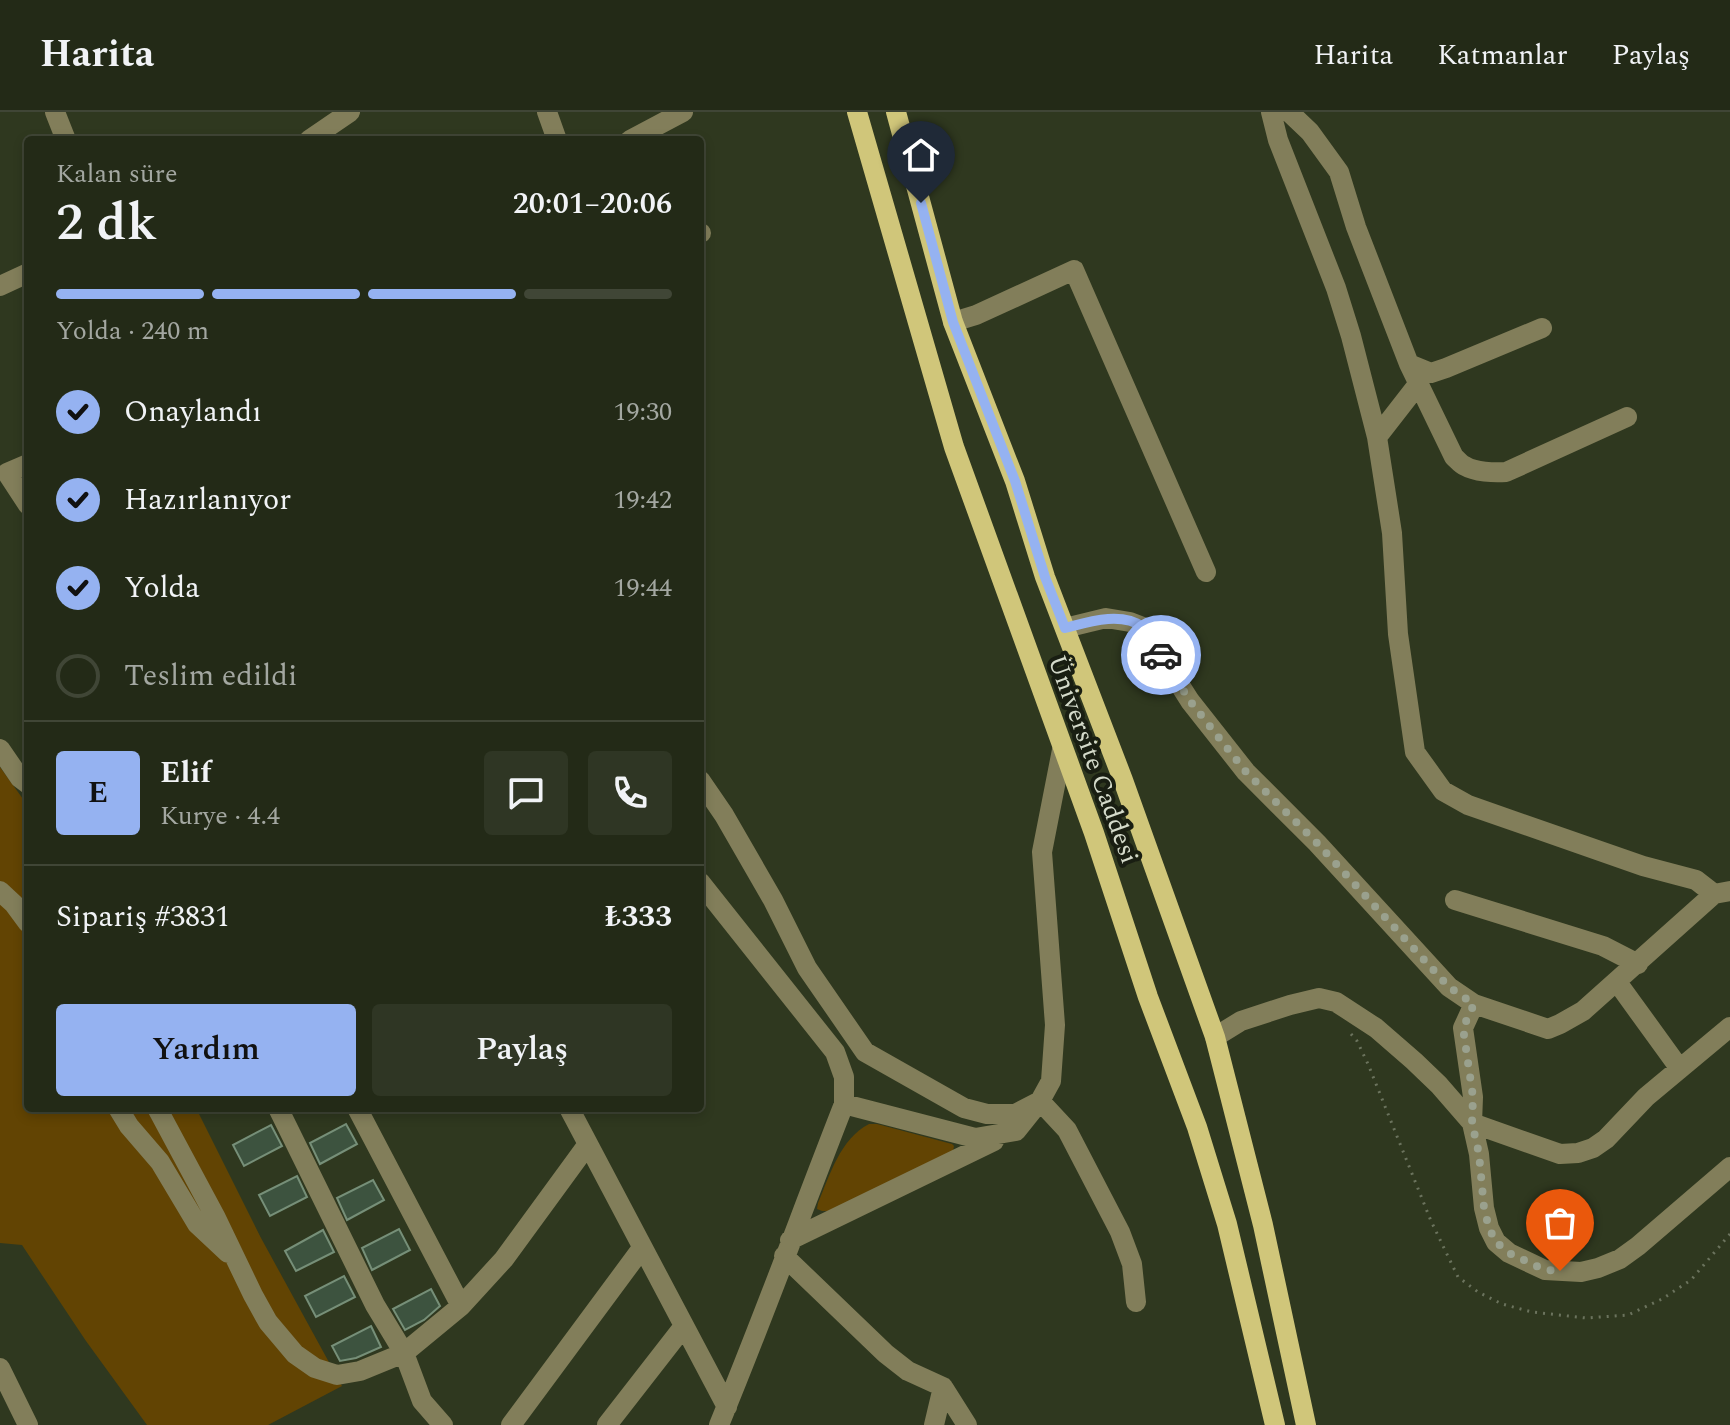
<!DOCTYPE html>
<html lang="tr">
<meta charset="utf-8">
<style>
:root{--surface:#232a17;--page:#2f3624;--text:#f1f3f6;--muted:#a3a7a1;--line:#404636;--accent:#95b2f1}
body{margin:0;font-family:Spectral,serif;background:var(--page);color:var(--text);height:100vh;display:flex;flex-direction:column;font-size:30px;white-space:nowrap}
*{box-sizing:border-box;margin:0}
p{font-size:26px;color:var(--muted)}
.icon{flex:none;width:44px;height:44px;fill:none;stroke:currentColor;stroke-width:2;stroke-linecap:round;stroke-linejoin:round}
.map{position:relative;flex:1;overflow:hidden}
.drawer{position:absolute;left:24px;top:24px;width:680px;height:976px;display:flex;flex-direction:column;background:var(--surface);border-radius:8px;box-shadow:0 4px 12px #0003,0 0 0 2px var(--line)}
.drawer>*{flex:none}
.pin{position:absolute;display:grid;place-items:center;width:68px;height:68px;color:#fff;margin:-82px -34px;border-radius:50% 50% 50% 0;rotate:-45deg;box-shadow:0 0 8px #0007}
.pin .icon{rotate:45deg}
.courier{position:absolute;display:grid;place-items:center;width:80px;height:80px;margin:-40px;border:6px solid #95b2f1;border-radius:50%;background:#fff;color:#222;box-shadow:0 2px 10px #0007}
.headline em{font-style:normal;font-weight:600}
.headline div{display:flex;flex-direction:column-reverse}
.headline{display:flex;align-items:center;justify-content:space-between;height:136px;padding:0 32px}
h1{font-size:52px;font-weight:600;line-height:60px}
.bar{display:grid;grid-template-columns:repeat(4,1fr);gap:12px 8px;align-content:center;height:96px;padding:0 32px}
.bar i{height:10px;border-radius:6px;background:var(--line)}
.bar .active{background:var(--accent)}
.bar p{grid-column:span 4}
.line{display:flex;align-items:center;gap:20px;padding:0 32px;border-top:2px solid var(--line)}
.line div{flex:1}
.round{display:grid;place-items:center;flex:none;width:84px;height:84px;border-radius:8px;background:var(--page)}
ol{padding:0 32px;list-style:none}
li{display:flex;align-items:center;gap:24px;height:88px}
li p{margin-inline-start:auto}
li .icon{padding:8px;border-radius:50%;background:var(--accent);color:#111;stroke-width:4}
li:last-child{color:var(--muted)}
li i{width:44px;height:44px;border:4px solid var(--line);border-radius:50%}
.button{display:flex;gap:16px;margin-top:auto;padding:16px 32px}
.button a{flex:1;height:92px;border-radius:8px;background:var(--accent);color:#111;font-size:32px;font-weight:600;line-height:92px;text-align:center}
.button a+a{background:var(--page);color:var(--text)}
header{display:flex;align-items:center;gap:48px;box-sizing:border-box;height:112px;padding:0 40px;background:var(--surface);border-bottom:2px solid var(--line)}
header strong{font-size:38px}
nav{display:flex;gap:44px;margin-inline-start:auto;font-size:28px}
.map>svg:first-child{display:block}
</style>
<header>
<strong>Harita</strong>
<nav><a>Harita</a><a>Katmanlar</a><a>Paylaş</a></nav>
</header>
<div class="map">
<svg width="1730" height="1313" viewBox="0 0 1730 1313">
<rect width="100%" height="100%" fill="#2f381f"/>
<path fill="#624403" d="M0 655 28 694V996H196L261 1126 342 1274 268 1313H147L86 1229 22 1133 0 1131Z
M869 1012H877L952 1032 954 1034 953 1039 830 1099H822L817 1097 818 1091C830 1063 840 1027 869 1012Z"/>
<path fill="#3d533f" stroke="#768f78" stroke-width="2" d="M346 1012 357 1032 320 1052 310 1031Z
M271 1013 282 1034 244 1054 233 1033Z
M297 1064 307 1085 270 1104 259 1083Z
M373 1068 384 1088 347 1108 337 1086Z
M399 1117 410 1138 372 1158 362 1136Z
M323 1118 334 1140 296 1159 285 1139Z
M344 1164 355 1185 316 1205 305 1184Z
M431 1177 440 1194 424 1208 405 1218 393 1197Z
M371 1214 381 1235 356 1246 340 1249 332 1234Z"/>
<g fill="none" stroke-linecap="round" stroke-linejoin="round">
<path stroke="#6b735d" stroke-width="3" stroke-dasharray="2 6" stroke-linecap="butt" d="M1351 922 1357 929 1368 952 1431 1109 1458 1165 1478 1180 1502 1192 1532 1200 1586 1206 1628 1203 1662 1187 1691 1168 1730 1122"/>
<path stroke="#827e5a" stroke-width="20" d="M55 0 66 28
M547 0 557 28
M1271 0 1278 28 1336 176 1351 224 1377 325 1392 421 1398 522 1415 640 1443 679 1468 693 1643 754 1696 768 1714 782
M1289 0 1310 20 1339 60 1356 115 1409 252 1431 261 1446 256 1542 216
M309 28 350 0
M630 28 683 0
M700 121H701
M0 174 28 161
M953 210 976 203 1074 158 1206 460
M1409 252 1454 345C1458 348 1460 352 1465 354 1475 360 1494 361 1506 360L1627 305
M1377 325 1419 271
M28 352 7 361 28 393
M1065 516 1106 506 1130 510 1143 515 1190 589 1246 660 1317 731 1449 875 1474 892 1548 917 1560 912 1583 899 1714 782 1730 779
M0 637 20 666 28 672
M700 668 724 703 773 788 807 856 865 940 964 996 987 1002H1015L1040 989 1067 1018 1120 1120 1132 1152 1136 1190
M700 770 835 940 844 965V992
M0 779 14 792 28 811
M1455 788 1603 834 1638 852
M1617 870 1680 957
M1474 892 1463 916 1473 985 1472 1011 1479 1042 1484 1096 1489 1116 1496 1130 1509 1141 1545 1158 1581 1160 1598 1156 1620 1147 1638 1134 1730 1055
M1215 925 1241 909 1290 893 1319 886 1336 890 1376 916 1414 949 1439 973 1472 1011 1560 1042 1578 1041 1593 1036 1606 1027 1646 985 1730 915
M118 996 129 1014 160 1050 197 1112 228 1141
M157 996 216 1106 253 1183 268 1210 295 1242 315 1256 337 1263 360 1259 404 1241 461 1194 504 1147 588 1032
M278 996 375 1193 404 1241 422 1289 443 1313
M357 996 461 1194
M569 996 727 1295
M790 1128 994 1029
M784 1144 885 1241 908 1259 943 1275 967 1313
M0 1256 28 1313
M511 1313 642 1136
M607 1313 684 1214
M719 1313C763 1207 802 1099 844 992L975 1026 1016 1019 1040 989 1051 969 1055 913 1042 740 1062 638
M934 1313 943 1275"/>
<path stroke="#d0c67a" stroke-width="20" d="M857 0 954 335 1094 721 1148 885 1197 1015 1227 1112 1275 1313
M896 0 953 210 1015 369 1045 465 1123 668 1215 925 1263 1113 1306 1313"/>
</g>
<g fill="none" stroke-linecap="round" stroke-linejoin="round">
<path stroke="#9aa18e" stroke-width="8" stroke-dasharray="0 14.4" d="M1161 543 1190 589 1246 660 1317 731 1449 875 1474 892 1463 916 1473 985 1472 1011 1479 1042 1484 1096 1489 1116 1496 1130 1509 1141 1545 1158 1560 1159"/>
<path stroke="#95b2f1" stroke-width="10" d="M921 91 953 210 1015 369 1045 465 1065 516C1088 510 1121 499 1143 515 1151 521 1156 534 1161 543"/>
</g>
<g text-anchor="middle" stroke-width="8" stroke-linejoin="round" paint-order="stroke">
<g font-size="26" fill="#d4daca" stroke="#191e12">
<text transform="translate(1094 647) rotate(70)" y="9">Üniversite Caddesi</text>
</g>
</g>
</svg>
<div class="pin" style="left:1560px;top:1159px;background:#ea580c"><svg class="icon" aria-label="bag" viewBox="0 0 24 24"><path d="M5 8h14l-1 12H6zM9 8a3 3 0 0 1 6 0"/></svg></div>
<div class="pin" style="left:921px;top:91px;background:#1f2937"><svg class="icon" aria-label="home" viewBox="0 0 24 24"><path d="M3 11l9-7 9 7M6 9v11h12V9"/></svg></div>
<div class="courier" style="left:1161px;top:543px"><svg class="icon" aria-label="car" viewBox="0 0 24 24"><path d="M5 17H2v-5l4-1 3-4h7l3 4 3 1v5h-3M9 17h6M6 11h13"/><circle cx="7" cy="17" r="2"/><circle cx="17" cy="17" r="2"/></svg></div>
<section class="drawer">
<div class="headline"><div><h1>2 dk</h1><p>Kalan süre</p></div><em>20:01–20:06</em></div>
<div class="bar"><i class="active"></i><i class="active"></i><i class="active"></i><i></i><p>Yolda · 240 m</p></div>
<ol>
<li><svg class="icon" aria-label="check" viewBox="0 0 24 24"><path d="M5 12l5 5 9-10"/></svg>Onaylandı<p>19:30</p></li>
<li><svg class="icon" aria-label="check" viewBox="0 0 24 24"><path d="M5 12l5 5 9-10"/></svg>Hazırlanıyor<p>19:42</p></li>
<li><svg class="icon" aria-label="check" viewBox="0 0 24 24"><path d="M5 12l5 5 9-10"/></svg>Yolda<p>19:44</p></li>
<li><i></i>Teslim edildi</li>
</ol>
<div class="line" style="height:144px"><b class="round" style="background:var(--accent);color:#111">E</b><div><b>Elif</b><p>Kurye · 4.4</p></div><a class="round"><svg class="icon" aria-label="chat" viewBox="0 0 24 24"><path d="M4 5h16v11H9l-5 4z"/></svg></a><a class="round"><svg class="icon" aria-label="phone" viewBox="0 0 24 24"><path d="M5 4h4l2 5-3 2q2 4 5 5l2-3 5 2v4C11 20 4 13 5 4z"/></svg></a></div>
<div class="line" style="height:104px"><div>Sipariş #3831</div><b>₺333</b></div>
<div class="button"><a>Yardım</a><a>Paylaş</a></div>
</section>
</div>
